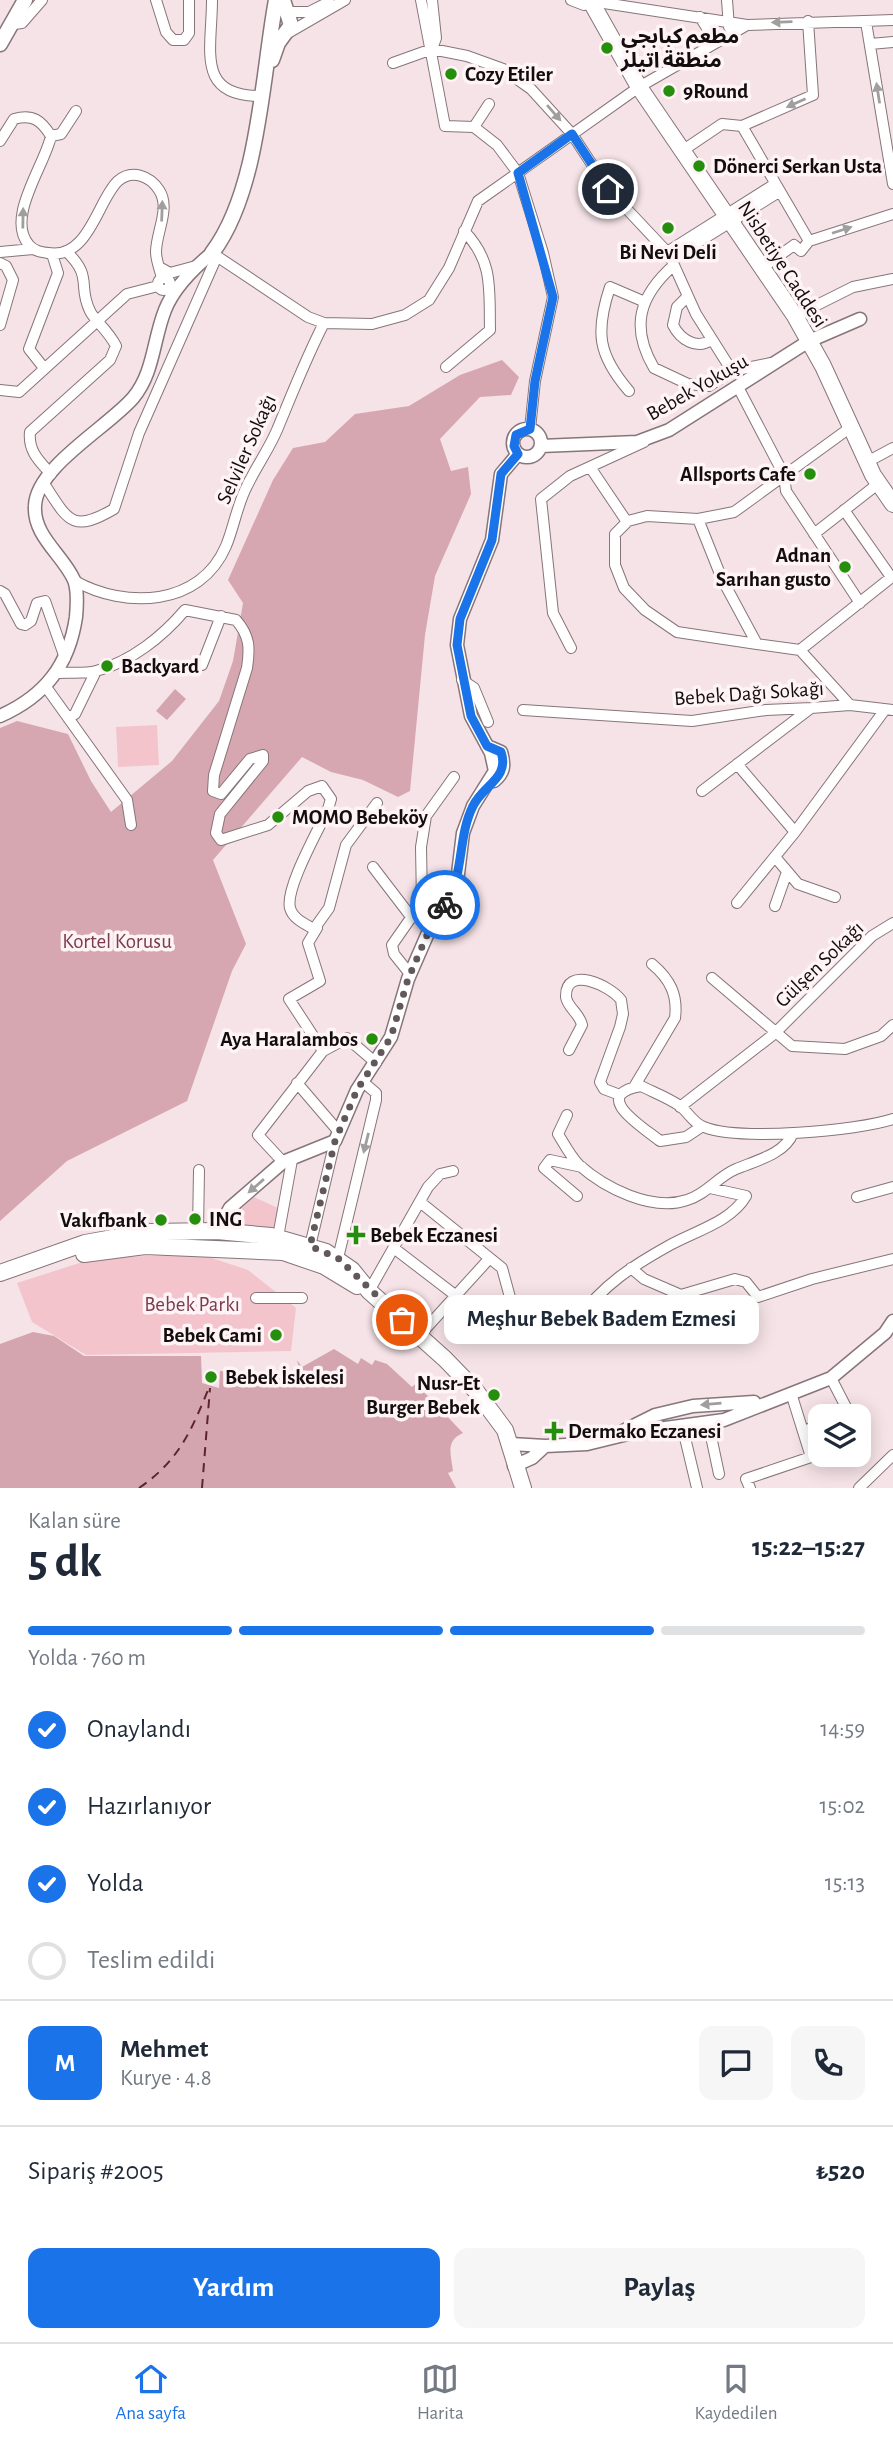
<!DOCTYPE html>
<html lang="tr">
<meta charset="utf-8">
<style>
:root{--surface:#fff;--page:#f6f6f7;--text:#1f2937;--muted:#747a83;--line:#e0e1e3;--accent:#1a73e8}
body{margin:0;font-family:"Alegreya Sans","Noto Sans Arabic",sans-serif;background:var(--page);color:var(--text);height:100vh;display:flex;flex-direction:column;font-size:26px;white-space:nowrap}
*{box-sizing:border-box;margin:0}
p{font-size:23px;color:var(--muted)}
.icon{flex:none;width:38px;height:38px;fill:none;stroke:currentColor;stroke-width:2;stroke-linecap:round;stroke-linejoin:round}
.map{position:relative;height:1488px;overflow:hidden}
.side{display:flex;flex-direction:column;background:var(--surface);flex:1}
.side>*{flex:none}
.tools{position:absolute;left:808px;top:1404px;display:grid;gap:14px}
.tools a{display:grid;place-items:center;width:63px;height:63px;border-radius:14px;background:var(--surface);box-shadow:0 4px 18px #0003;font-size:35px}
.pin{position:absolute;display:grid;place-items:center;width:60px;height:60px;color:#fff;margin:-30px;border:4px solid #fff;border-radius:50%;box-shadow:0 2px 7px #0007}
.courier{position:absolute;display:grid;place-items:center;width:70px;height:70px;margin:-35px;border:5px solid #1a73e8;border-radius:50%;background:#fff;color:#222;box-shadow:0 2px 9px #0007}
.bubble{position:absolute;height:49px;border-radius:14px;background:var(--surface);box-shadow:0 4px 18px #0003;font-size:23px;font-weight:600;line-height:49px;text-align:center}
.overview em{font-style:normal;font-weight:600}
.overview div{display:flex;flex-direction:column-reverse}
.overview{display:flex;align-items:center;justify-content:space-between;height:119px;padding:0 28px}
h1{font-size:46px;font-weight:600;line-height:52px}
.bar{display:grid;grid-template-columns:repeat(4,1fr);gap:10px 7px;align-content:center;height:84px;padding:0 28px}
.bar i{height:9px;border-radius:5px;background:var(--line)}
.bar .selected{background:var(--accent)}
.bar p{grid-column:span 4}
.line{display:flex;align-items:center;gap:18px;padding:0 28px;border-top:2px solid var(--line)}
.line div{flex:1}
.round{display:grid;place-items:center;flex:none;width:74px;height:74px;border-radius:14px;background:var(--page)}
ol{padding:0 28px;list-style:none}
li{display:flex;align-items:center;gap:21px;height:77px}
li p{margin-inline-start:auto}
li .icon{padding:7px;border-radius:50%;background:var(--accent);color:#fff;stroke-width:4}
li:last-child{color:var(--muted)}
li i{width:38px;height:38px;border:4px solid var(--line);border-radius:50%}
.button{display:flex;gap:14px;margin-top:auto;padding:14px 28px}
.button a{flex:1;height:80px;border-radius:14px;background:var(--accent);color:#fff;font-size:28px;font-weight:600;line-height:80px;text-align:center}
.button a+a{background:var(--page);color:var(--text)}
.menu{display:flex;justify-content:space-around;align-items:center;height:98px;border-top:2px solid var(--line);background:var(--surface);font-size:19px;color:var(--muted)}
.menu a{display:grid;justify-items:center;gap:4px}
.menu .selected{color:var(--accent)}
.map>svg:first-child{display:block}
</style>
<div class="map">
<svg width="893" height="1488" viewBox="0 0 893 1488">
<rect width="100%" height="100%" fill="#f6e3e7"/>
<path fill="#f4c4cd" d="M157 725 159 765 118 767 116 727Z
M254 1197 280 1209 276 1229 227 1223Z
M200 1254 248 1270 296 1308 291 1351 86 1355 32 1322 17 1283 95 1258Z"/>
<path fill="#d7a7b1" d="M502 360 519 377 511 395 480 397 440 439 451 471 468 467 471 494 435 576 425 635 410 791 398 797 363 780 331 772 302 757 213 860 246 944 232 971 187 1101 67 1161 0 1221V728L17 721 68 734 91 781 111 812 172 761 219 701 233 661 243 603 228 580 273 480 293 448 325 442 355 414 409 406 460 375Z"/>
<path fill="#d4a5ae" d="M175 689 186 699 167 720 156 711Z
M33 1332 54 1336 84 1356H201L202 1383 219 1388 220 1371 275 1375 277 1379 300 1371 297 1360 302 1367 334 1349 358 1364 361 1358 372 1365 375 1360 387 1364 412 1387 420 1380 424 1392 463 1433C445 1441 451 1454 453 1471L448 1473 456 1488H0V1344Z"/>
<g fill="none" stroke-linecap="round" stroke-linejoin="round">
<path stroke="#5d2334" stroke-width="2" stroke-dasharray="9 7" stroke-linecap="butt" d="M139 1488C180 1460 192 1429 210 1385
M202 1488 210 1388"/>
<defs>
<path id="minor" d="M156 0 166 32 173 40H184L189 33V0
M212 0C212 50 195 97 262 96
M421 0 445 126 474 127 497 145 518 173 543 253 553 297 535 381 530 429
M432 0 436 38 432 49
M571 0 584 5 591 1 747 25 893 20
M727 0 729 27
M288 12H309L329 2
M700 17 707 28 709 46
M808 21 813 95 742 126 809 241 893 214
M866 22 893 184
M14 24 22 23 42 0
M288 33 345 0
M870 44 893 42
M393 63 432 49 467 56 503 69 531 89 572 134 608 189 669 254 696 314 732 371
M474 127 489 104
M51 136 61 134 76 111
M0 141 14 119C33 114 41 120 51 136 45 165 5 218 29 245 34 251 41 252 48 253 89 260 98 199 118 181 132 169 150 176 159 190 171 208 156 232 156 252 156 260 160 270 162 278
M682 151 722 124 742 126
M0 252 33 249
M667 252 775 184
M212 253 308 317 324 323 372 324 405 315 429 300 449 268 478 201 639 87 747 25
M671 259 779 192
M0 263 6 266 13 280 0 325
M674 265C639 296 630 327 654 368L688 384 709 386 732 371 771 363
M161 268 170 273 196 266
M762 268 794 245 801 251 809 241
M158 284a6 6 0 1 1 12 0a6 6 0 1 1-12 0Z
M688 296 677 307 673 325C680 339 697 351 712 339
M795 316 853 287 893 279
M446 367 490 330C489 290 494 262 464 231
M44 368 29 349 58 273 52 254
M738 387 784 475 786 491 860 603
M0 390 19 392 127 294 158 286
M629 391C598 355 595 332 610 287L645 302
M867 462 893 448
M590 467 627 522
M51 474C39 461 28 451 30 432L110 360 116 346C108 330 94 320 90 311 77 285 94 278 66 251
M43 482C68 520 71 534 114 509L139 433 217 256
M844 510 891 577
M698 519 722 579 757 644 800 650 850 705
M814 534 879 483
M75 581C125 609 200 607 226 546 234 527 237 505 247 486 256 467 269 449 277 430 292 394 306 358 324 323
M0 591 5 594 21 624 25 625 31 621 37 603 45 601 65 658
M757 644 677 632 645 610 624 588 615 565V534L628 521 647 516 698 519 734 512 851 427
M571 648 553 613 541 499 570 476 644 442
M800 650 893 576
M202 665 221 616
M58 673C70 672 84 674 96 671 131 662 163 636 185 610L236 620C250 636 250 648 247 668L214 775 213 791 221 794 250 759 263 755V761L220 814 216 833 221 840 224 839 268 825 308 791 322 786 331 799 328 809C319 829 285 888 290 908 293 919 305 924 314 929L329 908 346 845 377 803
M462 680 474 688 488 722
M46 687 127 800 131 825
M523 710 692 721 766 710 811 708 850 705 893 710
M68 718 75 714 96 671
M737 764 795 832
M702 791 811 708
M775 857 798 884 835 897
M373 867 412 918
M737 903 795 832 884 711
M775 906 787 872
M317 928 308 943 320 981 289 999 323 1051
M410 974 394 954 392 945 422 902 421 847 426 816 454 777
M712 978 792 1046 845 1049 881 1036 893 1025
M569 1050 582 1025C580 1014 567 1007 566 997 565 964 611 986 621 1000L623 1014 620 1027 600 1082 604 1089 620 1095
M297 1083 339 1132
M634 1087 675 1018C678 995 670 979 652 964
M680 1107 774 1034 872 936 893 923
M567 1115 558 1134C564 1144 571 1157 579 1165 605 1188 652 1212 687 1200 707 1194 717 1177 736 1169 755 1161 785 1154 793 1133
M701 1127 686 1137 660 1141C643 1127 589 1095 641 1086 653 1092 669 1098 680 1106 688 1112 694 1124 704 1127 738 1141 858 1131 893 1119
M283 1162 258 1135 323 1051 347 1038 376 1063
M577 1196 544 1168 550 1160 582 1167
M857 1197 893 1187
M420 1202 502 1268 514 1312
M198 1231 199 1170
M278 1237 292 1160
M310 1246 335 1141
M395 1249 455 1295
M338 1258 376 1100V1093L363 1082
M631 1268 644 1279 681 1295 735 1279 746 1282 758 1297 812 1279 893 1259
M369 1291 428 1187 440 1174 453 1171
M256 1298H302
M578 1320C602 1285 634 1265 670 1245 695 1231 731 1222 746 1196L710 1188
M419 1336 488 1260
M831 1378 848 1411 838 1416
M708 1422 719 1474
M682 1425 697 1488
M804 1431 821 1424
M750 1488 746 1479 811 1457 791 1393
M859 1488 893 1455"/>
<path id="tertiary" d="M513 443a14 14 0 1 1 28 0a14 14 0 1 1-28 0Z
M541 446 637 442 669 430 809 341 860 319
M0 716C45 696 69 665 76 617 77 606 78 590 74 580 63 555 33 536 35 506 36 467 108 427 133 398 154 373 153 340 165 310 174 287 194 268 212 253
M487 746 501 752C505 765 504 773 494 781
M217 1231 230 1208 283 1162 335 1141 357 1090 391 1037 408 979 428 933 457 882 463 833 473 806 495 771 491 753 471 716 457 645 460 619 492 540 501 474 518 454
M623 1431 655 1415 693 1406 754 1402
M511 1444 545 1446 532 1458 514 1466
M545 1446 587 1444 636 1432 724 1420 831 1378 885 1333 893 1321"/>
<path id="secondary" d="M0 44 25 0
M272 60 278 43 291 25 283 0
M212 253C259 191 262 76 276 0"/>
<path id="primary" d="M590 0 639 87 795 316 823 366 873 475 893 504
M84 1254 145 1246 283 1252 324 1266 357 1286
M0 1273 85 1243 147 1232 217 1231 271 1236 326 1252 352 1270 369 1291 445 1359 476 1391 505 1430 523 1488"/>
</defs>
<use href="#minor" stroke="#867579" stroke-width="12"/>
<use href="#tertiary" stroke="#867579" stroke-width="15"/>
<use href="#secondary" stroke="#867579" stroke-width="17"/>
<use href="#primary" stroke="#867579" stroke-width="18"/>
<use href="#minor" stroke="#fff" stroke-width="10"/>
<use href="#tertiary" stroke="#fff" stroke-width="12"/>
<use href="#secondary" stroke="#fff" stroke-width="14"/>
<use href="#primary" stroke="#fff" stroke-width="16"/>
</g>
<defs><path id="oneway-solid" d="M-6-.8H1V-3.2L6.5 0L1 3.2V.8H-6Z" transform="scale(1.75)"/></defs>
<g fill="#a19e9f">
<use href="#oneway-solid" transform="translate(782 22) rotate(178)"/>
<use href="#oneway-solid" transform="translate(878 93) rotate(-99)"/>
<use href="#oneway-solid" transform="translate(796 103) rotate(156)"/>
<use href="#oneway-solid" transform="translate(554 113) rotate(49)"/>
<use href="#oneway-solid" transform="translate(162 211) rotate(-88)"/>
<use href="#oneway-solid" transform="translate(23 218) rotate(-89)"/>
<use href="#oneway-solid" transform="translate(842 230) rotate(-18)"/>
<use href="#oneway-solid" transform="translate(366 1143) rotate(104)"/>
<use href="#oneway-solid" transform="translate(256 1186) rotate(139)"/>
<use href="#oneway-solid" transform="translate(711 1404) rotate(175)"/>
</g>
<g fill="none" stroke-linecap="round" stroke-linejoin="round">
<path stroke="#62585b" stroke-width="7" stroke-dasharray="0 12.6" d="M402 1320 338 1258 310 1246 335 1141 357 1090 391 1037 408 979 428 933 445 905"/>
<path stroke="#1a73e8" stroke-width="9" d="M445 905C465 874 457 838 473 806 483 785 510 778 501 752L487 746 471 716 457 645 460 619 492 540 501 474 518 454 514 446 516 435 530 429 535 381 553 297 518 173 572 134 608 189"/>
</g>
<g fill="#258e0d" stroke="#fef3f5" stroke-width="2.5">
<circle cx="607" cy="48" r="7"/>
<circle cx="451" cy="74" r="7"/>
<circle cx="669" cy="91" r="7"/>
<circle cx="699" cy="166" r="7"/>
<circle cx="668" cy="228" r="7"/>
<circle cx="810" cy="474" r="7"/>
<circle cx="845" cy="567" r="7"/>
<circle cx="107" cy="666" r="7"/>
<circle cx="278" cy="817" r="7"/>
<circle cx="372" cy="1039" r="7"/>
<circle cx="195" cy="1219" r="7"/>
<circle cx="161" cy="1220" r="7"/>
<path d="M352.5 1224.5h7v7h7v7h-7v7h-7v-7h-7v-7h7z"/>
<circle cx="276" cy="1335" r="7"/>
<circle cx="211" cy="1377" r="7"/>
<circle cx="494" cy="1395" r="7"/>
<path d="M550.5 1420.5h7v7h7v7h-7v7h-7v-7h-7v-7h7z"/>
</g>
<g text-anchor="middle" stroke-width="7" stroke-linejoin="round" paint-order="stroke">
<g font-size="21" font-weight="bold" fill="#130d0f" stroke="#fef3f5" text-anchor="start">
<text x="621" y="43">مطعم كبابجي<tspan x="621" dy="24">منطقة اتيلر</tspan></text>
<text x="465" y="81">Cozy Etiler</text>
<text x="683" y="98">9Round</text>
<text x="713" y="173">Dönerci Serkan Usta</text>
<text x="668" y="259" text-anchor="middle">Bi Nevi Deli</text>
<text x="796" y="481" text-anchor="end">Allsports Cafe</text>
<text x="831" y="562" text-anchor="end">Adnan<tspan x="831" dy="24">Sarıhan gusto</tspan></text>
<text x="121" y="673">Backyard</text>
<text x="292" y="824">MOMO Bebeköy</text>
<text x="358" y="1046" text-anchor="end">Aya Haralambos</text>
<text x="209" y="1226">ING</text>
<text x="147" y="1227" text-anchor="end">Vakıfbank</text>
<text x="370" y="1242">Bebek Eczanesi</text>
<text x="262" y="1342" text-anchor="end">Bebek Cami</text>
<text x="225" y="1384">Bebek İskelesi</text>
<text x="480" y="1390" text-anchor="end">Nusr-Et<tspan x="480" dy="24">Burger Bebek</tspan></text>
<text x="568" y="1438">Dermako Eczanesi</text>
</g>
<g font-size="21" fill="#130d0f" stroke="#fef3f5">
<text transform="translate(783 264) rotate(57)" y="7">Nisbetiye Caddesi</text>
<text transform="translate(697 387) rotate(-30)" y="7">Bebek Yokuşu</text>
<text transform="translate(246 449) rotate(-66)" y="7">Selviler Sokağı</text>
<text transform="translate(749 693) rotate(-4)" y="7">Bebek Dağı Sokağı</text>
<text transform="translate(819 964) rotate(-44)" y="7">Gülşen Sokağı</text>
</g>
<g font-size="21" fill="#7b3d4d" stroke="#fef3f5">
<text x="117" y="948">Kortel Korusu</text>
<text x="192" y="1311">Bebek Parkı</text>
</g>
</g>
</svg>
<div class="tools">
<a><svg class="icon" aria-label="layers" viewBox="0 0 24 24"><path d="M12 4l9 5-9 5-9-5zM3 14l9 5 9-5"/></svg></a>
</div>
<div class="pin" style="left:402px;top:1320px;background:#ea580c"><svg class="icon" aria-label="bag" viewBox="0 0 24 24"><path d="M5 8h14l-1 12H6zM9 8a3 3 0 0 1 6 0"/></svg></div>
<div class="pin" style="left:608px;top:189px;background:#1f2937"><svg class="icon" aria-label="home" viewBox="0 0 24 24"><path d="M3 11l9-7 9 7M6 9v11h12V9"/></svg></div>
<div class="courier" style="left:445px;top:905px"><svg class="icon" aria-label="bike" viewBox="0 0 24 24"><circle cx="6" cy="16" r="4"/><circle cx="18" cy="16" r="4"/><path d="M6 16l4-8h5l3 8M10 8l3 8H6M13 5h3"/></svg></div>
<div class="bubble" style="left:444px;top:1295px;width:315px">Meşhur Bebek Badem Ezmesi</div>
</div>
<section class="side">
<div class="overview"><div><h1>5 dk</h1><p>Kalan süre</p></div><em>15:22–15:27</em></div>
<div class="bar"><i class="selected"></i><i class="selected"></i><i class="selected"></i><i></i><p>Yolda · 760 m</p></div>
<ol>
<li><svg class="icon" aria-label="check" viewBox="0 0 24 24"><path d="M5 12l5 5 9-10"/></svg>Onaylandı<p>14:59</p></li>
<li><svg class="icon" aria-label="check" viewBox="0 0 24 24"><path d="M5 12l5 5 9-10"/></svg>Hazırlanıyor<p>15:02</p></li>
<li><svg class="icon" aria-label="check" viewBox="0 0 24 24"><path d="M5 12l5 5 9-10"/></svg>Yolda<p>15:13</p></li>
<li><i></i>Teslim edildi</li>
</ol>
<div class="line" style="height:126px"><b class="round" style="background:var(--accent);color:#fff">M</b><div><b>Mehmet</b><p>Kurye · 4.8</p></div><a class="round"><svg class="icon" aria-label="chat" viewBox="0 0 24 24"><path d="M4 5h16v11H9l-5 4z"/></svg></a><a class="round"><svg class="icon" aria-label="phone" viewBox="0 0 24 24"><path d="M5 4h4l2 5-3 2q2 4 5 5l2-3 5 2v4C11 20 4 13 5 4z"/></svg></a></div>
<div class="line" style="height:91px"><div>Sipariş #2005</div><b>₺520</b></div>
<div class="button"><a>Yardım</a><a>Paylaş</a></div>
</section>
<nav class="menu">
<a class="selected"><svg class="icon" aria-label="home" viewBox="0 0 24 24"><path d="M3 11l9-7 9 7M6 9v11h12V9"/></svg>Ana sayfa</a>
<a><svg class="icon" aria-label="map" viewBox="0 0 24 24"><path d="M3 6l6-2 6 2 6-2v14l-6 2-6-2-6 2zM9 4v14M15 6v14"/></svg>Harita</a>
<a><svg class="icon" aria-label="saved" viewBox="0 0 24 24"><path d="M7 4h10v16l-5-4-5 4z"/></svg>Kaydedilen</a>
</nav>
